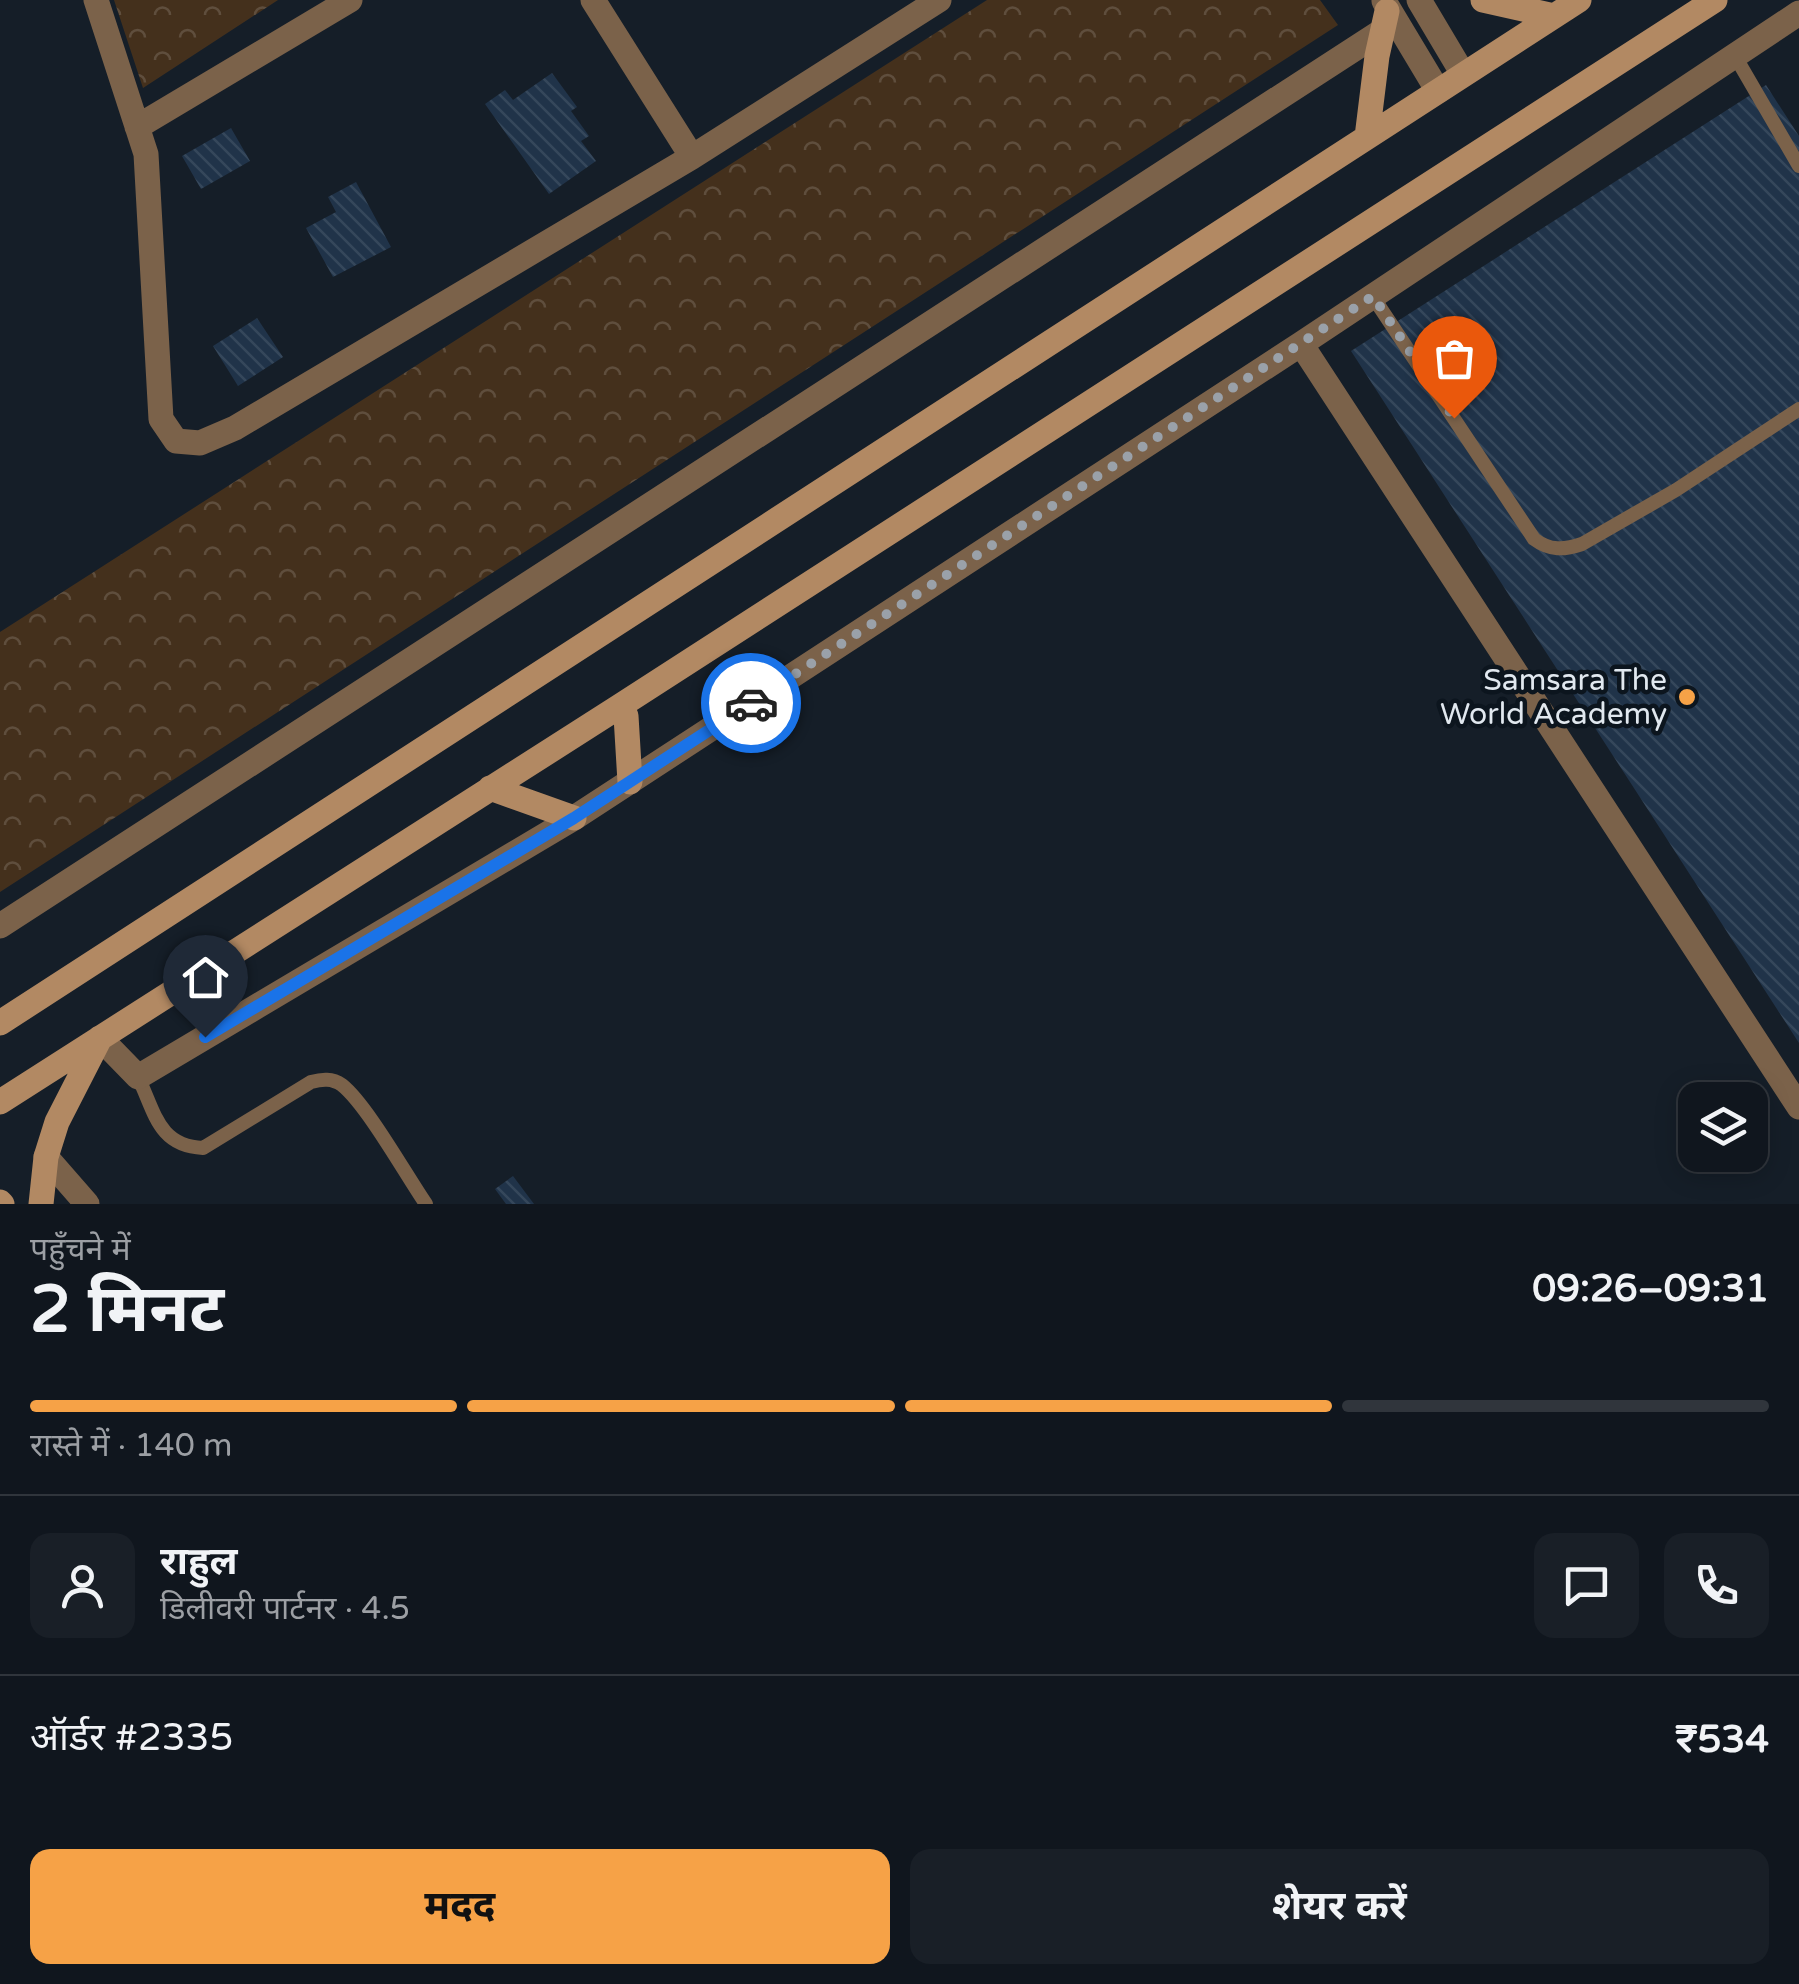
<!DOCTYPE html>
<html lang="hi">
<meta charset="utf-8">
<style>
:root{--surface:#10161e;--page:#191f27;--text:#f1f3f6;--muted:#9c9fa4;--line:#30353c;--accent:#f6a247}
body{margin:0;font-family:"Varela Round","Noto Sans Devanagari",sans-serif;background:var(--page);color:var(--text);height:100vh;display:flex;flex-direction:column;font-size:38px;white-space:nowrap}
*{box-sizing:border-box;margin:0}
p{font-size:32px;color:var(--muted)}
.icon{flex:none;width:55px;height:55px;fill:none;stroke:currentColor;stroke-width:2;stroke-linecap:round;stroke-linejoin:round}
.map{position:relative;height:1204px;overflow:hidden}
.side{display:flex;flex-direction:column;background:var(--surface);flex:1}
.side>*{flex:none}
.controls{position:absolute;left:1678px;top:1082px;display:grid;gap:20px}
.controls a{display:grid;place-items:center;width:90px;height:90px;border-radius:20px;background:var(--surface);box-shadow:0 5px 25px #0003,0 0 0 2px var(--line);font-size:50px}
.pin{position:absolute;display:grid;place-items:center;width:85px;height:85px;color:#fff;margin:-102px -42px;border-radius:50% 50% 50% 0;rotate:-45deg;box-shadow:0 0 10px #0007}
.pin .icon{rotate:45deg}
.courier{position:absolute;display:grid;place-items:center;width:100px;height:100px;margin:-50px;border:8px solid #1a73e8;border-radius:50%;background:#fff;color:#222;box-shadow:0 2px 12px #0007}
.overview em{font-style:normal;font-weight:700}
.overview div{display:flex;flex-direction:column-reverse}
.overview{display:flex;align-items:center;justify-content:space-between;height:170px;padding:0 30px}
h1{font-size:65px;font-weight:700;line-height:75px}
.bar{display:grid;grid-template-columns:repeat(4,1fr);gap:15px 10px;align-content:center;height:120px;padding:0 30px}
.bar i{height:12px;border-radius:8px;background:var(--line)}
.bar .on{background:var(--accent)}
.bar p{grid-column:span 4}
.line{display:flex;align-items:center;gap:25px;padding:0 30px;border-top:2px solid var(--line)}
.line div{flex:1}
.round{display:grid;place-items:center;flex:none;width:105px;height:105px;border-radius:20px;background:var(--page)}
.action{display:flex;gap:20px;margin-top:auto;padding:20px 30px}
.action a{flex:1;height:115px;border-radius:20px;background:var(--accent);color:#111;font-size:40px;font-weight:700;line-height:115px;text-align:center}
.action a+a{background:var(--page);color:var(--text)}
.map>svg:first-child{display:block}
</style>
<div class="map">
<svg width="1799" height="1204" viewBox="0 0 1799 1204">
<defs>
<pattern id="forest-crowns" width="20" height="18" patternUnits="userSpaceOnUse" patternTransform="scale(2.5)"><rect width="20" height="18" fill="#44301c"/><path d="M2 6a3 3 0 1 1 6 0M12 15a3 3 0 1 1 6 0" fill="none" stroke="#5f4e3d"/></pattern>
<pattern id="building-back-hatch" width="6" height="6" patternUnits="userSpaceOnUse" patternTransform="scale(2.5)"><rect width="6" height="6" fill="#203349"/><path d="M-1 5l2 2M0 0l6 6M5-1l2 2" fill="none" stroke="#35475b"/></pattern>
</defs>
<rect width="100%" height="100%" fill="#151e28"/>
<path fill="url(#forest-crowns)" d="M114 0H278L143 88Z
M987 0H1320L1338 25 0 892V632Z"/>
<path fill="url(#building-back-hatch)" d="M552 73 577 107 571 111 589 136 581 141 596 161 549 194 485 104 505 90 513 100Z
M1766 85 1799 136V1043L1351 351Z
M231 128 250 161 201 189 182 156Z
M356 182 391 247 333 277 306 228 336 212 328 197Z
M257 318 283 357 238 386 213 346Z
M513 1176 534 1204H506L495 1189Z"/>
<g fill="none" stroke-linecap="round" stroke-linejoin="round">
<path stroke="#7b624a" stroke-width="14" d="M1735 56 1799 166
M1373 297 1534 539C1550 551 1564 550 1582 544L1676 490 1799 409
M138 1077C155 1112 158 1146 203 1148L311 1082C322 1079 332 1078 342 1085 367 1105 406 1175 426 1204"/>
<path stroke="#7b624a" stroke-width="25" d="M96 0 146 154 161 419 176 441 200 443 235 428 692 157 939 0
M593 0 692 157
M1419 0 1463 74
M1384 1 1438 91
M137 127 350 0
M1301 344 1799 1107
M0 926 1382 31
M100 1038 138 1077 574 818 1301 344 1799 13
M46 1157 87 1204"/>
<path stroke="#b28963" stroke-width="25" d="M1483 0 1554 16
M1367 137 1377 56 1387 11
M620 706 626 716 630 782
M490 788 574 818
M0 1023 1579 0
M0 1102 620 706 1715 0
M0 1202 2 1204
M41 1204 46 1157 57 1122 100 1038"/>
</g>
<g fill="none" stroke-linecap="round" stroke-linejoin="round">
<path stroke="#9aa1a9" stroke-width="10" stroke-dasharray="0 18" d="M751 703 1373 296 1454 418"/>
<path stroke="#1a73e8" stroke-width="12" d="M205 1037 574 818 751 703"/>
</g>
<circle fill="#f6a247" stroke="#0c151e" stroke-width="4" cx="1687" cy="697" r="10"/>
<g text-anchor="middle" stroke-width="9" stroke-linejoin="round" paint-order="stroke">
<g font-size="30" fill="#e1e8ef" stroke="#0c151e" text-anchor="end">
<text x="1667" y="690">Samsara The<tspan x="1667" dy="34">World Academy</tspan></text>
</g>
</g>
</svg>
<div class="controls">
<a><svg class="icon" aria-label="layers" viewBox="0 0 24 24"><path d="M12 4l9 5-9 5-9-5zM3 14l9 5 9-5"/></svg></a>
</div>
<div class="pin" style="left:1454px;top:418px;background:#ea580c"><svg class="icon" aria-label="bag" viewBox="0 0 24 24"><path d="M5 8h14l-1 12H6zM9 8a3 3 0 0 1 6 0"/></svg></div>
<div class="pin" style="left:205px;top:1037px;background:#1f2937"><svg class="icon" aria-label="home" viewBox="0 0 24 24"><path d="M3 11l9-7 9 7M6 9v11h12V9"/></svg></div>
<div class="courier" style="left:751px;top:703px"><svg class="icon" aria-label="car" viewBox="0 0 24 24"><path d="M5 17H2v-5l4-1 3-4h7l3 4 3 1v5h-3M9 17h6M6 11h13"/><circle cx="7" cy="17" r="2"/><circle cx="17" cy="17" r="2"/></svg></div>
</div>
<section class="side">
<div class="overview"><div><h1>2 मिनट</h1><p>पहुँचने में</p></div><em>09:26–09:31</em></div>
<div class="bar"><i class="on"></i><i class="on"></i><i class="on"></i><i></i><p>रास्ते में · 140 m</p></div>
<div class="line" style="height:180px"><a class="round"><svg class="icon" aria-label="person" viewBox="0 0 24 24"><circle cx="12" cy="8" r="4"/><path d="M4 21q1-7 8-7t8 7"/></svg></a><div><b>राहुल</b><p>डिलीवरी पार्टनर · 4.5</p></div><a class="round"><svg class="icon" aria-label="chat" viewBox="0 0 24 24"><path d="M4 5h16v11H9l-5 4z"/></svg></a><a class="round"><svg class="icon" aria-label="phone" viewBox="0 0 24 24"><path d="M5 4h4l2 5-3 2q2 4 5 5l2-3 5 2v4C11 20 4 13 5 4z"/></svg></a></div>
<div class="line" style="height:130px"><div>ऑर्डर #2335</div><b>₹534</b></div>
<div class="action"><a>मदद</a><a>शेयर करें</a></div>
</section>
